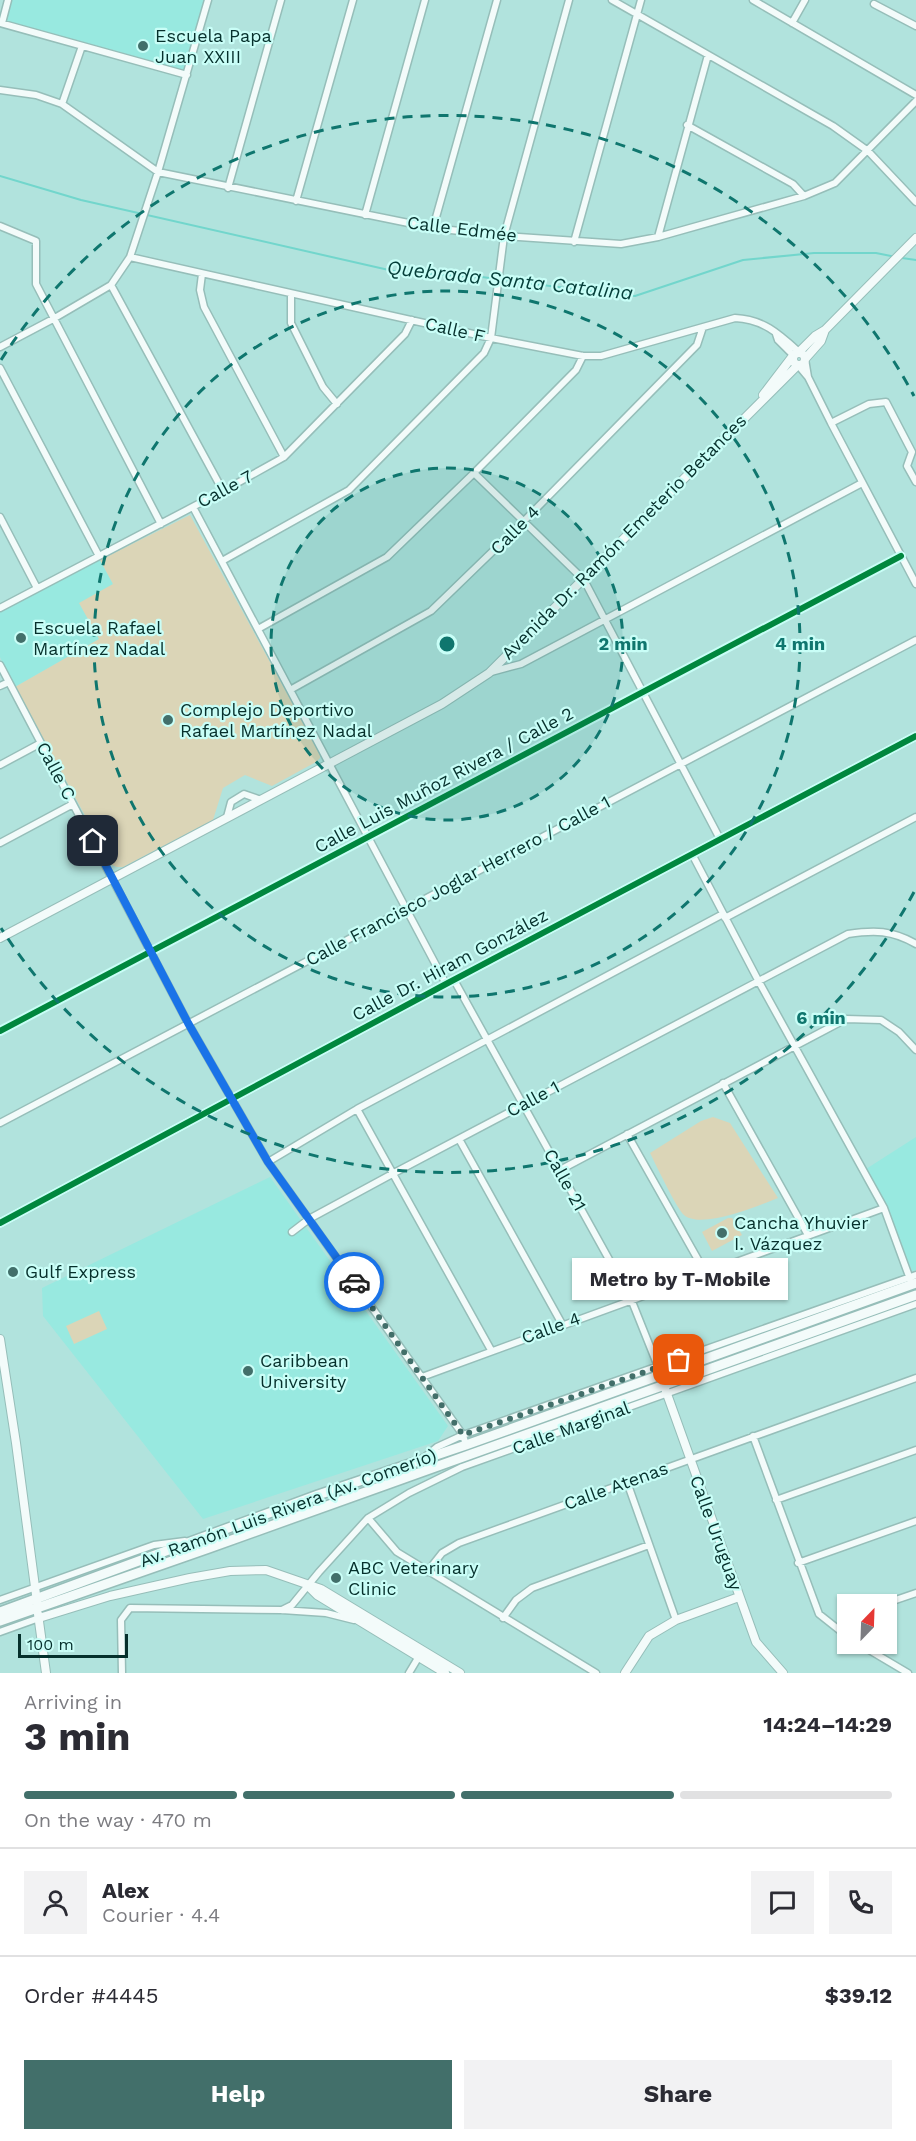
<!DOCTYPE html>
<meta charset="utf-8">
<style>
:root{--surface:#fff;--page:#f2f2f3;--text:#2b2b33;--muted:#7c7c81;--line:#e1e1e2;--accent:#426f6a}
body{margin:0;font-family:"Work Sans",sans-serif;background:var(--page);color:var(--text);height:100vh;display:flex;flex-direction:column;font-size:22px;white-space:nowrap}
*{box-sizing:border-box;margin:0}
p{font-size:20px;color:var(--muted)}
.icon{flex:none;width:33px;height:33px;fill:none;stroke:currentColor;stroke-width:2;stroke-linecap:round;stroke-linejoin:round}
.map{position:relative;height:1673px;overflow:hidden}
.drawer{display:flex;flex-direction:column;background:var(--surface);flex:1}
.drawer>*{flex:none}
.needle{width:39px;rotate:23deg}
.tools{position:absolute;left:837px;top:1594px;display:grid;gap:12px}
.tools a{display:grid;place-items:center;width:60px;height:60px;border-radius:0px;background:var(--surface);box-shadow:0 2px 4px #0004;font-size:30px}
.scale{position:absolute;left:18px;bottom:15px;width:110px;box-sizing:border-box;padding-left:6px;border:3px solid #06302c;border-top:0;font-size:16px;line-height:21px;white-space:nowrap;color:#06302c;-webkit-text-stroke:4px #c9fef7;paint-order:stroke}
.pin{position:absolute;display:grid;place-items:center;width:51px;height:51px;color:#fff;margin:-26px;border-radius:12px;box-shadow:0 3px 9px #0006}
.courier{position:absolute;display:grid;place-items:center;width:60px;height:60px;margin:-30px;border:4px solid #1a73e8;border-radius:50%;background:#fff;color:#222;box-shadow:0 2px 8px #0007}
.bubble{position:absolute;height:42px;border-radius:0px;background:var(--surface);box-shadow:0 2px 4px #0004;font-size:20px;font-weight:700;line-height:42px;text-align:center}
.headline em{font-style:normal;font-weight:700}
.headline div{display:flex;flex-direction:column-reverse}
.headline{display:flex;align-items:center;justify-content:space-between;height:102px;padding:0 24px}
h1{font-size:39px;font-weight:700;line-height:45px}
.bar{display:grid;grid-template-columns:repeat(4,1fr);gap:9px 6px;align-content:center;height:72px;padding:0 24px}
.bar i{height:8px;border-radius:4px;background:var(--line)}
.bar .current{background:var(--accent)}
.bar p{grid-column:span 4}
.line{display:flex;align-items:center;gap:15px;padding:0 24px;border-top:2px solid var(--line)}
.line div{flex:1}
.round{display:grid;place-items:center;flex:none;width:63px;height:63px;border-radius:0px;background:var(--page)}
.primary-button{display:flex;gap:12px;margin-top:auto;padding:12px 24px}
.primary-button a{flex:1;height:69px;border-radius:0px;background:var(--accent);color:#fff;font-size:24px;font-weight:700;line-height:69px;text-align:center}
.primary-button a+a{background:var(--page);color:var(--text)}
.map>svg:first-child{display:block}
</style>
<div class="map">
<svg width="916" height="1673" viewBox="0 0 916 1673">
<rect width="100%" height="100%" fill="#b1e3dd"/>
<path fill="#98e9e0" d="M12 0H204L184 70 7 21Z
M100 560 113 584 100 639 15 687 0 657V610Z
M916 1137V1270L912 1271 889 1211 866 1169Z
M270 1177 448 1426 438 1441 203 1519 43 1316 42 1288Z"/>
<path fill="#dbd5b7" d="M190 515 320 754V758L316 762 272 786 245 775 223 788 213 820 123 867H117L112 865 15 687 99 639 79 603 113 584 100 560Z
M713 1117 730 1123 778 1198C760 1205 701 1230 684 1215 677 1209 656 1165 650 1153L701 1121Z
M728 1218H732L742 1235 712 1251 702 1232Z
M99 1311 107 1329 74 1344 66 1326Z"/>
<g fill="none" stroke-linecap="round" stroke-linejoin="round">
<path stroke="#72d6cc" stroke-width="2" d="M0 176 81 200 402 273 482 277 588 291 635 296 743 260 814 253H876L896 257
M902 258 916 260"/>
<defs>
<path id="minor" d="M612 0 833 126 868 151 916 202
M753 0 916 95
M874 4 916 26
M0 23 187 75
M2 23 8 0
M792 23 805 0
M0 90 36 95 62 104 158 172 433 228 504 236 621 244 658 237 804 196 835 183 916 101
M62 104 82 46
M687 125 793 184 804 196
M228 188 281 0
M296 201 353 0
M365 215 425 0
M0 226 36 241V284L161 524
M433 228 497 0
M658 237 708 55
M574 242 641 0
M130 257 491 338 583 356H601L735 318C763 319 779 334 799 352
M202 274 200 290 204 307 284 457
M111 285 223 491
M291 294V323L323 387 337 404
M776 334 778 340 793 355
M0 347 53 319 111 285 130 257 158 172 208 0
M805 359 808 377 831 423 916 584
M798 365 808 377
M0 368 99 556
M831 423 869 404 886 402 912 452 907 466 916 482
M474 473 584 580 720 839
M193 507 446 984
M0 517 37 588
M222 561 349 490 484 353 491 338 504 236 569 0
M0 608 223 491 284 457 405 334 412 320
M258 629 387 557 474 473 576 370 583 356
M0 665 188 1023 268 1162 463 1435 466 1445
M491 672 521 664 862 483
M0 686 9 682
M290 690 431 611 524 521 697 345 703 327
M0 765 41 743
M227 817 231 802 244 794 261 800
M0 843 73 804
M692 854 758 980 884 1208 910 1279
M725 918 916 817
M454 980 631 1299 659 1369
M0 1031 901 556
M723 1083 808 1235
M357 1109 491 1350
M0 1123 916 640
M627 1134 705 1272
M459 1139 562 1324
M268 1162 357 1109 723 914
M560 1170 846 1019 881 1020 899 1032 916 1050
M292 1232 309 1219 394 1173 848 934C874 930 892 930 916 944
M422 1377 884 1208
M753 1436 819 1614 848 1637
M425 1457 437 1447 463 1435 916 1275
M627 1482 676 1620
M776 1500 916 1450
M368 1518 397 1552 596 1673
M798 1563 916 1521
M427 1572 442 1553 459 1543 916 1378
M0 1600 154 1545 185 1541
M881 1605 916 1593
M282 1610 292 1605 319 1572 368 1518 409 1493 462 1467 916 1304
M503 1618 516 1600 532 1588 649 1545
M0 1632 39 1618
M859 1644 908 1673
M122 1673 121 1620 130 1608 282 1610 326 1613 354 1620
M409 1673 421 1653"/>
<path id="tertiary" d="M799 352 815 336 825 330 916 238
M793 359a6 6 0 1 1 12 0a6 6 0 1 1-12 0Z
M805 359 821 341 825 330
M763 395 792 357
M0 938 442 704 489 673 798 365
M0 1223 446 984 916 736
M0 1339 16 1443 37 1602
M662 1380 756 1642 783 1673
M309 1587 317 1595 445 1673
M38 1614 46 1673
M39 1618 110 1596 190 1578 230 1571 266 1570 321 1589 460 1673
M625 1673 649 1636 676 1620 739 1597"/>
<path id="primary" d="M0 1612 318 1495 466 1445 916 1283
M0 1621 209 1548 916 1295"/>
</defs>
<use href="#minor" stroke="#96beb9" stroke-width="9"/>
<use href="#tertiary" stroke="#96beb9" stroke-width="10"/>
<use href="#primary" stroke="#96beb9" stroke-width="12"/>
<use href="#minor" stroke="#f3fbfa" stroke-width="6"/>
<use href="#tertiary" stroke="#f3fbfa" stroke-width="8"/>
<use href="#primary" stroke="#f3fbfa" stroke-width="9"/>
<defs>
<path id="cycleway" d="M0 1031 901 556
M0 1223 446 984 916 736"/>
</defs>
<use href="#cycleway" stroke="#c9fef7" stroke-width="10"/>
<use href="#cycleway" stroke="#00873e" stroke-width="6"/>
</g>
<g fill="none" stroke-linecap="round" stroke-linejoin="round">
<path stroke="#426f6a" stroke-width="6" stroke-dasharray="0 10.8" d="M354 1282 463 1435 679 1360"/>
<path stroke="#1a73e8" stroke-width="8" d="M93 841 188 1023 268 1162 354 1282"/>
</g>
<circle cx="447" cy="644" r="176" fill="#0f766e" fill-opacity=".12"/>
<g fill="none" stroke="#0f766e" stroke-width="3" stroke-dasharray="10 8">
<circle cx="447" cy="644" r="176"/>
<circle cx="447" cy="644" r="353"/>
<path d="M914 892A529 529 0 0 1 1 928M1 360A529 529 0 0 1 914 396"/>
</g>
<g fill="#426f6a" stroke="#c9fef7" stroke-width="2">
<circle cx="143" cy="46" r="6"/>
<circle cx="21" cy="638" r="6"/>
<circle cx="168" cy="720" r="6"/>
<circle cx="722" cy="1233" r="6"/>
<circle cx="13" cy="1272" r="6"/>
<circle cx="248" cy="1371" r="6"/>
<circle cx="336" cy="1578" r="6"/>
</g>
<g text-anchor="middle" stroke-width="4.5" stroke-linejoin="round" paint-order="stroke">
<g font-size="18" fill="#06302c" stroke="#c9fef7" text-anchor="start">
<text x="155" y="42">Escuela Papa<tspan x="155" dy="21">Juan XXIII</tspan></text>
<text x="33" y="634">Escuela Rafael<tspan x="33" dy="21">Martínez Nadal</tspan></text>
<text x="180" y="716">Complejo Deportivo<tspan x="180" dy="21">Rafael Martínez Nadal</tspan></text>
<text x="734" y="1229">Cancha Yhuvier<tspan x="734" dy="21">I. Vázquez</tspan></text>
<text x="25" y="1278">Gulf Express</text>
<text x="260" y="1367">Caribbean<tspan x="260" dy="21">University</tspan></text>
<text x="348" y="1574">ABC Veterinary<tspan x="348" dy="21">Clinic</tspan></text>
</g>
<g font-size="18" fill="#06302c" stroke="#c9fef7">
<text transform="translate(462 229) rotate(7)" y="6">Calle Edmée</text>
<text transform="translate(455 330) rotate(13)" y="6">Calle F</text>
<text transform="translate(225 489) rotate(-28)" y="6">Calle 7</text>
<text transform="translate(515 530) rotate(-45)" y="6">Calle 4</text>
<text transform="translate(624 537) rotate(-45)" y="6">Avenida Dr. Ramón Emeterio Betances</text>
<text transform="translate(56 771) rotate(62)" y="6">Calle C</text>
<text transform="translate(444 780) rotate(-28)" y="6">Calle Luis Muñoz Rivera / Calle 2</text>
<text transform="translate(458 881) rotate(-28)" y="6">Calle Francisco Joglar Herrero / Calle 1</text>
<text transform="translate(450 965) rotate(-28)" y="6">Calle Dr. Hiram González</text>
<text transform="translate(533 1099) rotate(-28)" y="6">Calle 1</text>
<text transform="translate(565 1180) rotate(61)" y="6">Calle 21</text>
<text transform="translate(551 1328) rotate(-20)" y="6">Calle 4</text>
<text transform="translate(571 1428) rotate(-20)" y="6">Calle Marginal</text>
<text transform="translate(616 1486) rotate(-20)" y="6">Calle Atenas</text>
<text transform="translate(288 1508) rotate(-20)" y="6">Av. Ramón Luis Rivera (Av. Comerío)</text>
<text transform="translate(716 1533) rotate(70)" y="6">Calle Uruguay</text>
</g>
<g font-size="20" font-style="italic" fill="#043e39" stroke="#c9fef7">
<text transform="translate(510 280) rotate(6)" y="7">Quebrada Santa Catalina</text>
</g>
</g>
<circle cx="447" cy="644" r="9" fill="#0f766e" stroke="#c9fef7" stroke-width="3"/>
<g font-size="18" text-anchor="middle" font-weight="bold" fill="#0f766e" stroke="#c9fef7" stroke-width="4.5" stroke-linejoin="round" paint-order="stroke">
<text x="623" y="650">2 min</text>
<text x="800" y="650">4 min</text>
<text x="821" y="1024">6 min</text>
</g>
</svg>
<div class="tools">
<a><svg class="needle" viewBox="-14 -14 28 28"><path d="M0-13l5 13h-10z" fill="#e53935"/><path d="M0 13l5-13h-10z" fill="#7c7c81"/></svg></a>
</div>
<div class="scale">100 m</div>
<div class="pin" style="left:679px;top:1360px;background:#ea580c"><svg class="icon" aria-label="bag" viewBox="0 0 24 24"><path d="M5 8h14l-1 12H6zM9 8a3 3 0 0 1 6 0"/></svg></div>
<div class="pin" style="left:93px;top:841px;background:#1f2937"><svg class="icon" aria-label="home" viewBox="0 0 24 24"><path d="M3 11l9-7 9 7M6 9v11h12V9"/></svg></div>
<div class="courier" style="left:354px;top:1282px"><svg class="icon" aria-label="car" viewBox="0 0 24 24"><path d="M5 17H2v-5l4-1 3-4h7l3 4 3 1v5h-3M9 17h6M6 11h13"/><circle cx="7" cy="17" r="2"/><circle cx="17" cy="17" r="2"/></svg></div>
<div class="bubble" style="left:572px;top:1258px;width:216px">Metro by T-Mobile</div>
</div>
<section class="drawer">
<div class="headline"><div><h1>3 min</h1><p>Arriving in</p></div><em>14:24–14:29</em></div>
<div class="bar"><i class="current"></i><i class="current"></i><i class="current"></i><i></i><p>On the way · 470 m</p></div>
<div class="line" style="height:108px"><a class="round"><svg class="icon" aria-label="person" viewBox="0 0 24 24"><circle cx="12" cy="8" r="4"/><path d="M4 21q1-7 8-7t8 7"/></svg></a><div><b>Alex</b><p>Courier · 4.4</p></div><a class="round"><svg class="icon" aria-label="chat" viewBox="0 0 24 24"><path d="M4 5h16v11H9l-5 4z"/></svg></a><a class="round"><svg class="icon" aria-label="phone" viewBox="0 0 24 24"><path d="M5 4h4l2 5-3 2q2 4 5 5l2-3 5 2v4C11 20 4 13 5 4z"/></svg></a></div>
<div class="line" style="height:78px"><div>Order #4445</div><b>$39.12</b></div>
<div class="primary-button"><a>Help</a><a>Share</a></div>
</section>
